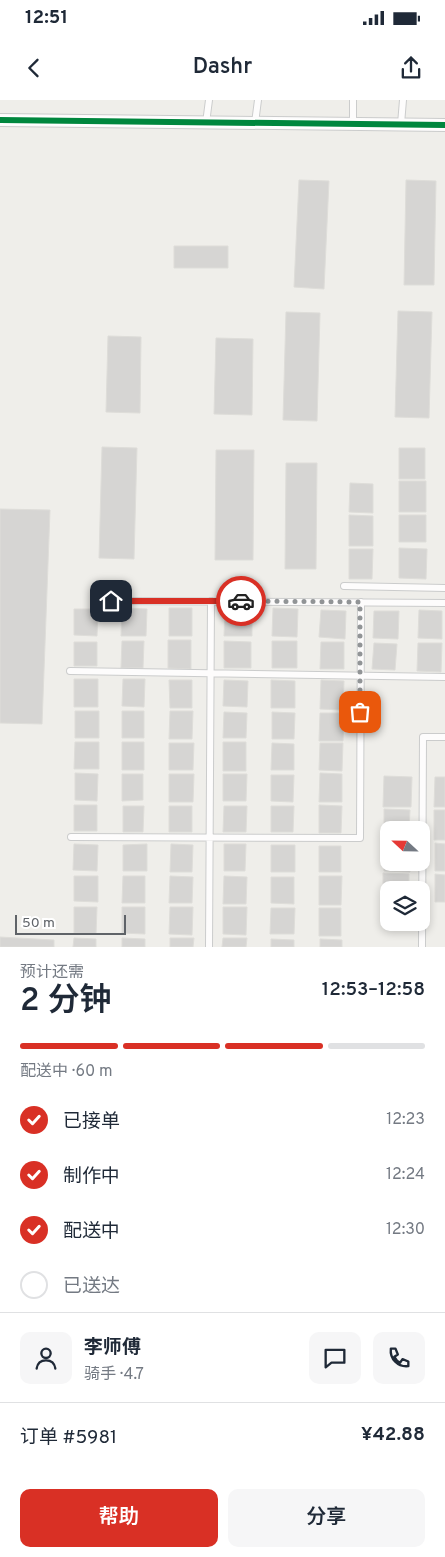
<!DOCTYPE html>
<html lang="zh">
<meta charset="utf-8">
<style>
:root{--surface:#fff;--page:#f6f6f7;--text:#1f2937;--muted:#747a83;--line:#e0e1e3;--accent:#d93025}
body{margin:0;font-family:Overpass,"Noto Sans SC",sans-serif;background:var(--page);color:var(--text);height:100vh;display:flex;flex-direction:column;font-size:19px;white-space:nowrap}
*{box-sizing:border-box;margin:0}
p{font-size:16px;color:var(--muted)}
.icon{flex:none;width:28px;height:28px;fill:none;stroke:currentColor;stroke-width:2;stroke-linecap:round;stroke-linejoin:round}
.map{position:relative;height:847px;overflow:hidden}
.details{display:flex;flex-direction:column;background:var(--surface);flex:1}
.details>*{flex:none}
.needle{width:32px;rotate:292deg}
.tools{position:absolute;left:380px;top:721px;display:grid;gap:10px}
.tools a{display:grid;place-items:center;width:50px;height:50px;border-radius:10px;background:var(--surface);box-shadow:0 2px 8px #0003;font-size:25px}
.scale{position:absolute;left:15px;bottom:12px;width:111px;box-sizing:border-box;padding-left:5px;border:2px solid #5f6368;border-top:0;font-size:14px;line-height:18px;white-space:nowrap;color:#5f6368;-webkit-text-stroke:4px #fff;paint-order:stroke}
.pin{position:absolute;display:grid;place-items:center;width:42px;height:42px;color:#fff;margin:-21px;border-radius:10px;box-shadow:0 2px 8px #0006}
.courier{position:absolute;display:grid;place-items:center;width:50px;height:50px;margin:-25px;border:4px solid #d93025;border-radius:50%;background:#fff;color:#222;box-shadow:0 1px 6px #0007}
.summary em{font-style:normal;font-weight:600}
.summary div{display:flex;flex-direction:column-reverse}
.summary{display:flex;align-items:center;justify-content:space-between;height:85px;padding:0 20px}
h1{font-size:32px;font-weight:600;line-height:38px}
.bar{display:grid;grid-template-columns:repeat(4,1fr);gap:8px 5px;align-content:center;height:60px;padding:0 20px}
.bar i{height:6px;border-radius:4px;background:var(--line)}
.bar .active{background:var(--accent)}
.bar p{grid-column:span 4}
.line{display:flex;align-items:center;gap:12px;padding:0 20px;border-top:1px solid var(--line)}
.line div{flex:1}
.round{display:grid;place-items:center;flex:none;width:52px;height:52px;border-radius:10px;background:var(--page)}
ol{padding:0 20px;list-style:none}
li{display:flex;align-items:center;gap:15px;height:55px}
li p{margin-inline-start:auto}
li .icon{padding:5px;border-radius:50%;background:var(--accent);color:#fff;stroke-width:4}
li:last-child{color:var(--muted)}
li i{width:28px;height:28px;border:2px solid var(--line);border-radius:50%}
.button{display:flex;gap:10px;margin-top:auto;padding:10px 20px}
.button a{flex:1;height:58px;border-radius:10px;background:var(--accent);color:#fff;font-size:20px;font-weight:600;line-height:58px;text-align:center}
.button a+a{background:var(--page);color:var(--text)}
.status{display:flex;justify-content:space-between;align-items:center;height:35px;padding:0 25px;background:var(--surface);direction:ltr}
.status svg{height:14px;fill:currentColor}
header{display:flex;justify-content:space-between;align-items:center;height:65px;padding:0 20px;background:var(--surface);font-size:22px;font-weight:600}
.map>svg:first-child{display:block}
</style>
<div class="status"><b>12:51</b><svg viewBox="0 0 49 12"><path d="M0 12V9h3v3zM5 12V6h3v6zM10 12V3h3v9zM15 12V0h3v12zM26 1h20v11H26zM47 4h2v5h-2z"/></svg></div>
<header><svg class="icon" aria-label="back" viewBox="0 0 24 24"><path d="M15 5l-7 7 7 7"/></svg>Dashr<svg class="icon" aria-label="share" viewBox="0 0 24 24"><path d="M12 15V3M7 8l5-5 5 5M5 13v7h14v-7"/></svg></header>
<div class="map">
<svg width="445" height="847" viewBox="0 0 445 847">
<rect width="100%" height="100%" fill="#efeeea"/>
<path fill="#d6d5d3" stroke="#deddd9" d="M299 80 329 81 324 189 294 187Z
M406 80 436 81 434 185H404Z
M174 146H228V168H174Z
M398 211 432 212 429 318 395 317Z
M286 212 320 213 317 321 283 320Z
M108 236 141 237 140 313 106 312Z
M216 238 253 239 252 315 214 314Z
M102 347 137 348 134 459 99 458Z
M399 348H425V379H399Z
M216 350H254L253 460H215Z
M286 363H317L316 469H285Z
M399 381H426V412H399Z
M350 383 373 384V413L349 412Z
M0 409 50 410 42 624 0 623Z
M349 415 373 416V446H349Z
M399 415H426V442H399Z
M399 448 427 449 426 479 399 478Z
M349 449H373L372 479H349Z
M122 508 147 509 146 536H121Z
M169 508H192V536H169Z
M225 508 252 509V536H224Z
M273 508 298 509 297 537 272 536Z
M74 509H98L97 536 74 535Z
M321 510 346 511 345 539 319 537Z
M419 510 442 511V539L418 538Z
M374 511H399L398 539 373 538Z
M168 540H191V569L168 568Z
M122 541H144L143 568H121Z
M224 541 251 542V568H224Z
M272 541H297V568H272Z
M74 542H97V566H74Z
M321 542H344V569H320Z
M374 543 397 544 395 570 372 569Z
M418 543H442L441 572 417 571Z
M74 579H98V607H74Z
M123 579H145L144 607 122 606Z
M169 580H192V608H170Z
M224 580 248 581 247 607 223 606Z
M271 580 295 581V608H271Z
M321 580 344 581 343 610 320 609Z
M75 611H99V638H75Z
M122 611H144V638H122Z
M170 611H193L192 639H169Z
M224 612 247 613 246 638H223Z
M272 612 295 613 294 639H272Z
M320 613H344L343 641H319Z
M75 642H99V669H74Z
M122 642H144V670H122Z
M223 642H246V671H223Z
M169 643H194L193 670H169Z
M272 643 294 644V670H271Z
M320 643H343L342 671 319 670Z
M75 673 98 674 97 701 75 700Z
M320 673 342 674V702H319Z
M122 674H143V700L122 701Z
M169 674H194L193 702H169Z
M223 674H247L246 701H223Z
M271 675H294L293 702 271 701Z
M384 676 412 677 411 707H383Z
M435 677H445V707H434Z
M74 705H97V731H74Z
M319 705 342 706 341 733H319Z
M123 706H144L143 732H123Z
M169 706H192V732H169Z
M224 706H247L246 732H223Z
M271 706H294L293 732H271Z
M384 709 410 710 409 730H389V739L384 738Z
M434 710H445V740H434Z
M384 742H389V762H410V772L384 771Z
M435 743 445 744V771H435Z
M74 744 98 745 97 771 73 770Z
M147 744V771H123V745Z
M171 744 193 745 192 772H170Z
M224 744H246L245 771H224Z
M271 745H295V772H271Z
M319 746H341V772H319Z
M383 773 409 774V790H389V803H383Z
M435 774 445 775V802H435Z
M74 776H98V802L74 801Z
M123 776H145V803H122Z
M170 776 193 777 192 803H169Z
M224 776 247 777 246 804H223Z
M319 776H342L341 805H319Z
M271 777H294V804L271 803Z
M74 807H97L96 834 74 833Z
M122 807H145V834L122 833Z
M170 807H193L192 835 169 834Z
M223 807H247L246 835 223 834Z
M271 808H295L294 834H270Z
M319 808H341V836H319Z
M0 837 54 840V847H0Z
M74 838 96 839V847H73Z
M122 838 145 839V847H122Z
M170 838H194L193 847H170Z
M223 838H247L246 847H222Z
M271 839 294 840V847H271Z
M320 839 342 840V847H320Z"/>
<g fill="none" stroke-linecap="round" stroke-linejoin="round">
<defs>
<path id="service" d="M206 23 209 0
M255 23 258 0
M353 24V0
M401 24 403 0
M344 486 445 488
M111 501 445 503
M70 571 445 577
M71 737 360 738 361 502
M209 847 211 501
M422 847 423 637H445"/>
<path id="minor" d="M0 20 445 25"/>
</defs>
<use href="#service" stroke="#cbcccc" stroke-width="8"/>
<use href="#minor" stroke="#cbcccc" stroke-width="14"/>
<use href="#service" stroke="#fdfcfc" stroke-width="6"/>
<use href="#minor" stroke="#fdfcfc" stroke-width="12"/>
<defs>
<path id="cycleway" d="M0 20 445 25"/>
</defs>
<use href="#cycleway" stroke="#fff" stroke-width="9"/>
<use href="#cycleway" stroke="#00873e" stroke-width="6"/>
</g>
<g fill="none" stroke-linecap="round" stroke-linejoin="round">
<path stroke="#919496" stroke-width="5" stroke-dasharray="0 9" d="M241 501 360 502V612"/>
<path stroke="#d93025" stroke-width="6" d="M111 501H241"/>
</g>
</svg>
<div class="tools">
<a><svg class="needle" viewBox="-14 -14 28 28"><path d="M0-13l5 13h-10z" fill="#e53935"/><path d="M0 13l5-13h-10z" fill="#747a83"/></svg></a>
<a><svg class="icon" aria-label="layers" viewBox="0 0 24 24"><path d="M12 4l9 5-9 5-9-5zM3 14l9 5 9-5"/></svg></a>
</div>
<div class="scale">50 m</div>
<div class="pin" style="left:360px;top:612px;background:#ea580c"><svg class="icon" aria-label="bag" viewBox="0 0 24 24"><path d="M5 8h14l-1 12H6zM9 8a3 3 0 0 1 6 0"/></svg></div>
<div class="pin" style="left:111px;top:501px;background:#1f2937"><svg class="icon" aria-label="home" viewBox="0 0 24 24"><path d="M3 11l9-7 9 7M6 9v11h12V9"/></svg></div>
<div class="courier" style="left:241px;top:501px"><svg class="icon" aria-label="car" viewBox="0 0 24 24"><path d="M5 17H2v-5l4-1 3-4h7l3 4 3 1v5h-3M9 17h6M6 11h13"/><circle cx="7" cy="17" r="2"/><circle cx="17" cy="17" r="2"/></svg></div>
</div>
<section class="details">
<div class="summary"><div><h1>2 分钟</h1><p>预计还需</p></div><em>12:53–12:58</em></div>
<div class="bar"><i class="active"></i><i class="active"></i><i class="active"></i><i></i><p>配送中 · 60 m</p></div>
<ol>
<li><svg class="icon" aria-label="check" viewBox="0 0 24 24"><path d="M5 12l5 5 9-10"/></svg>已接单<p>12:23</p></li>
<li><svg class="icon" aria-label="check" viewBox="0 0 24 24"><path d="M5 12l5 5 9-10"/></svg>制作中<p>12:24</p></li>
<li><svg class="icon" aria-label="check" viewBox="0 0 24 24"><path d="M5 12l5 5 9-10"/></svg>配送中<p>12:30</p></li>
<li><i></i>已送达</li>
</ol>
<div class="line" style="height:90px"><a class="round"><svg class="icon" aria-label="person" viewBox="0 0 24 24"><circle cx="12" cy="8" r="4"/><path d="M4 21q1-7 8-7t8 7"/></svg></a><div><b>李师傅</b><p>骑手 · 4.7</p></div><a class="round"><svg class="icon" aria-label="chat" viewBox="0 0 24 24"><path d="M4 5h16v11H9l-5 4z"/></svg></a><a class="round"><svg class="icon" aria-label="phone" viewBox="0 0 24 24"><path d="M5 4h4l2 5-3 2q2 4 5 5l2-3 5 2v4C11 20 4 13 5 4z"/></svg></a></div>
<div class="line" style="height:65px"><div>订单 #5981</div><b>¥42.88</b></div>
<div class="button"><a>帮助</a><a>分享</a></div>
</section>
